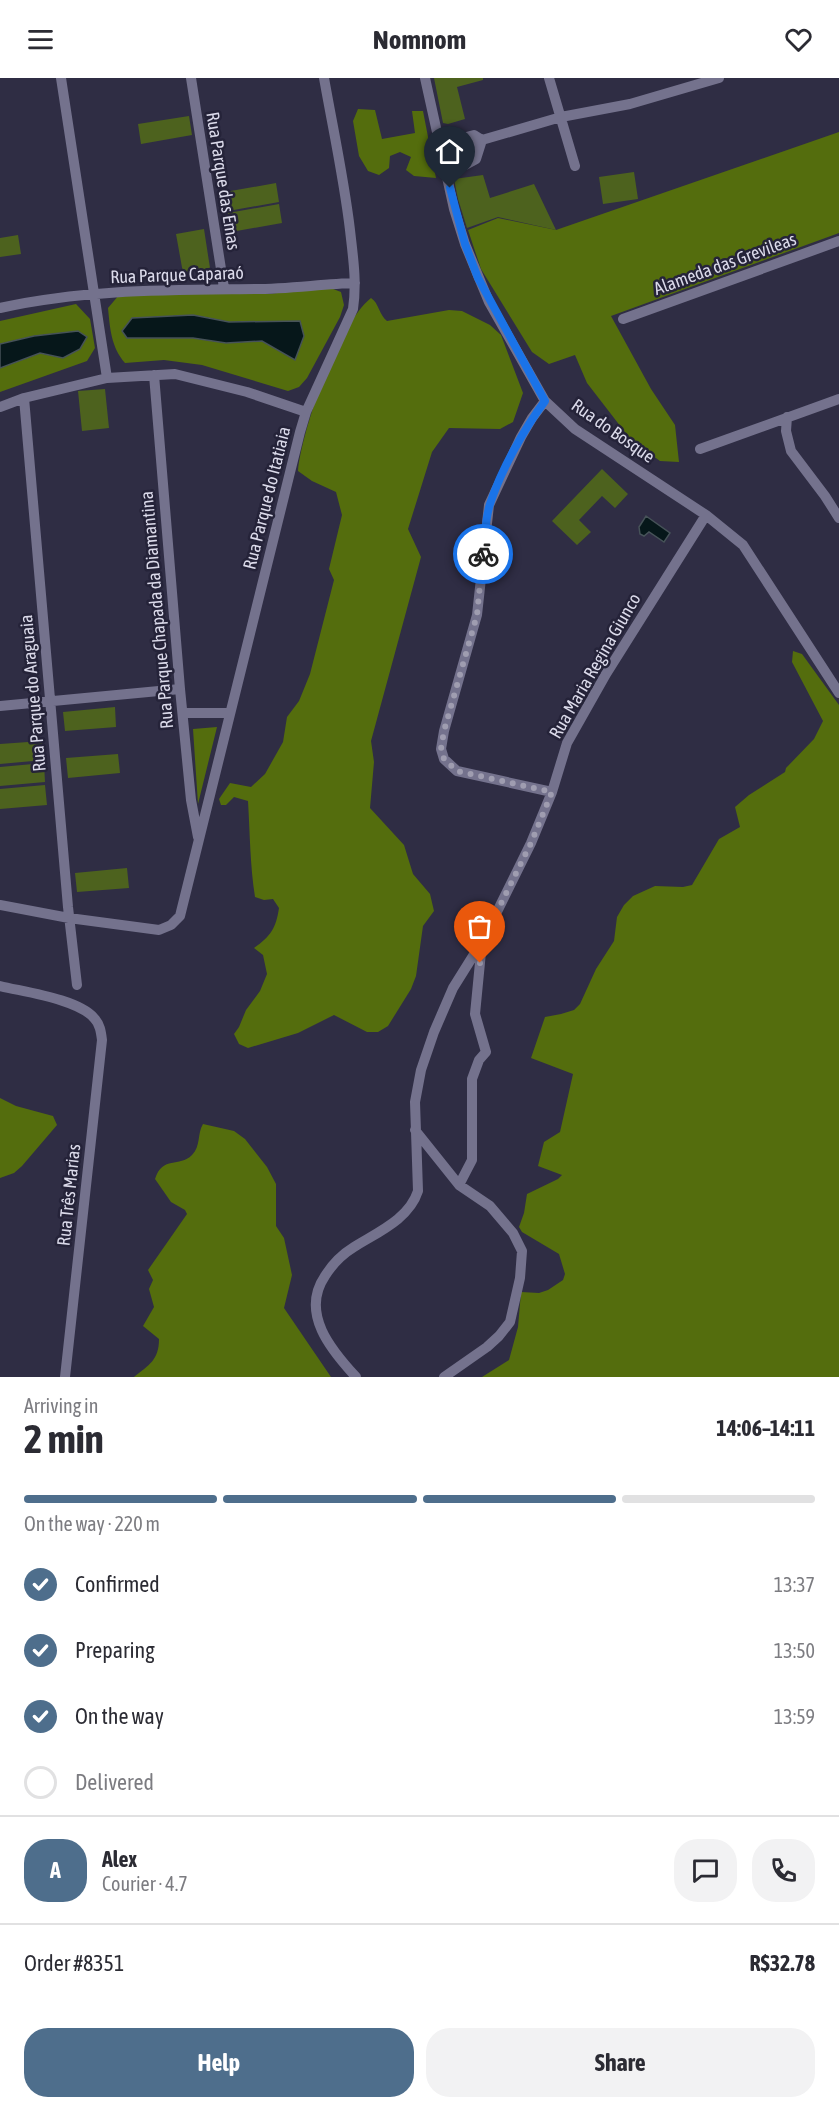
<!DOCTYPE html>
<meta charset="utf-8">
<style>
:root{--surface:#fff;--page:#f2f2f3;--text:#2b2b33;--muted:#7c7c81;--line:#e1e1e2;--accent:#4e6e8c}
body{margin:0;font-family:"Asap Condensed",sans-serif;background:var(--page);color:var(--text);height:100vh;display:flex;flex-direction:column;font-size:22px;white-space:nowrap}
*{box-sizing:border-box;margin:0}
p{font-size:20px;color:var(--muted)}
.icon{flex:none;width:33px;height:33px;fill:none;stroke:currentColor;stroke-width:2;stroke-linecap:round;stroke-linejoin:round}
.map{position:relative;height:1299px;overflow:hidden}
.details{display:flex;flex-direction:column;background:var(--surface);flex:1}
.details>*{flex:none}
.pin{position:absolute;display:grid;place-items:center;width:51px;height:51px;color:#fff;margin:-62px -26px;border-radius:50% 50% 50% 0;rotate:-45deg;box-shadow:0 0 6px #0007}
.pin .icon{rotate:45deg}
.courier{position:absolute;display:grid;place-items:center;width:60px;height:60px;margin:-30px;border:4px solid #1a73e8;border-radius:50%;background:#fff;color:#222;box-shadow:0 2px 8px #0007}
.summary em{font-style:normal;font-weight:700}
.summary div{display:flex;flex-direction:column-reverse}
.summary{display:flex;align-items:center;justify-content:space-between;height:102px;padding:0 24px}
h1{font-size:39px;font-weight:700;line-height:45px}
.bar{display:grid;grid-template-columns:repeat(4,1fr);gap:9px 6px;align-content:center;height:72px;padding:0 24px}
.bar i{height:8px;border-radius:4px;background:var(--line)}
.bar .on{background:var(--accent)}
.bar p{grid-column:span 4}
.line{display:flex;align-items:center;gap:15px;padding:0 24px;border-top:2px solid var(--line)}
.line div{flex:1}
.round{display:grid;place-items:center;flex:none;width:63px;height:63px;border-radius:24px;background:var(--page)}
ol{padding:0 24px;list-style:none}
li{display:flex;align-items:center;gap:18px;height:66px}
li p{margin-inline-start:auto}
li .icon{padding:6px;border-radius:50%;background:var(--accent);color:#fff;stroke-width:4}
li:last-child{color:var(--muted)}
li i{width:33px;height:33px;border:3px solid var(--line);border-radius:50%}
.primary-button{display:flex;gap:12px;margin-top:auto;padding:12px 24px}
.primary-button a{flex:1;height:69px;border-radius:24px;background:var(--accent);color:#fff;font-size:24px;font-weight:700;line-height:69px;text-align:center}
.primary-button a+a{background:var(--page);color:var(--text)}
header{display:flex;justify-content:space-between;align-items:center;height:78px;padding:0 24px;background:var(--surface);font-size:27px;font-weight:700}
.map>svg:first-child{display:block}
</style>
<header><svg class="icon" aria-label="menu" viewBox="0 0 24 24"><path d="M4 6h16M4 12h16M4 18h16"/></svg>Nomnom<svg class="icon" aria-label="heart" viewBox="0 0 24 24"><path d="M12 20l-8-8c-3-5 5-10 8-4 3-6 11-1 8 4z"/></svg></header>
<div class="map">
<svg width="839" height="1299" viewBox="0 0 839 1299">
<rect width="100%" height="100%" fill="#2f2d44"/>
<path fill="#4d621e" d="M434 0H483V2L457 9 465 41 448 46 443 45Z
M189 38 192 57 141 66 138 46Z
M634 94 638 121 603 126 599 99Z
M483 97 490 120 534 106 556 152 498 139 467 150 458 121 454 101Z
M276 105 279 124 228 133 225 114Z
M279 126 282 145 231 154 228 135Z
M204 151 210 190 183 195 176 156Z
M18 157 21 176 0 179V160Z
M105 311 109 350 82 353 78 313Z
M602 391 628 416 615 430 602 418 579 442 591 454 577 467 552 443Z
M115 629 116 649 65 653 63 634Z
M42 663 44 682 0 686V666Z
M118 676 120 695 68 700 66 680Z
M44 685 45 704 0 708V689Z
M45 707 47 727 0 731V711Z
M127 790 129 810 77 814 75 795Z"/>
<path fill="#546d0d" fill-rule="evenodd" d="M358 31 375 32 382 61 415 55 412 33H423L436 100 414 98 406 92 411 79 400 74 390 78 389 90 379 97 368 93 359 78 353 43Z
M839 54V155L611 238 651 311 675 347 679 384 660 383 631 362 587 305 575 277 549 286 532 274 481 191 468 152 498 140 556 152Z
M328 209 341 214 344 227 340 239 307 300 299 309 288 313 202 287 164 282 125 285C111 269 110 250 108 230L119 217 212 214 269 216ZM193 237 229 244 300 243 295 281 262 263 226 265 193 260H128L122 253 132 240Z
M371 220C379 225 379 237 387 243L449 232 462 233 490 247 501 257 523 315 513 344 500 351 449 350 432 374 408 451 421 479 371 663 374 684 370 730 404 767 413 796 430 816 434 833 423 848 416 898 411 911 388 948 378 954H367L334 937 298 955 248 970 239 966 234 956 239 949 246 932 260 913 267 896 263 877 254 870C271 858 276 850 279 830L273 821 264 822 255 819C250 787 250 756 248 723L234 719 226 727H221L219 721 230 705 251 709 265 696 283 664 287 639 299 623 310 596 334 502 329 491 342 437 336 414 312 403 298 393C302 352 338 246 371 220Z
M76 226 90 241 95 270 87 283 0 314V290L40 275 63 280 78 253 34 258 0 266V243Z
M793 573 802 576 839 627V1299H482L509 1282 518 1249 521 1214 539 1215 548 1212 563 1202 565 1196 559 1176 522 1154 519 1149 524 1135 527 1116 558 1101 562 1097 538 1088 544 1064 560 1054 573 996 531 980 545 939 561 936 574 932 580 926 596 891 614 863 617 839 624 827 633 818 655 808 683 809 692 807 719 761 740 749 735 729 749 717 785 694 786 690 814 661 823 643 792 584Z
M217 649 198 726 193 651Z
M0 1020 16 1028 53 1038 57 1047 22 1088 14 1095 0 1100Z
M203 1046 234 1053 245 1061 267 1089 276 1106V1148L284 1160 292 1197 284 1230 331 1299H134C149 1287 159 1282 159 1261L143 1248 154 1229 149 1211 153 1202 148 1192 187 1136 185 1132 171 1124 155 1101C163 1077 179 1090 192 1077 201 1068 197 1056 203 1046Z"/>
<path fill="#06171a" stroke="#465258" stroke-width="1.5" d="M193 237 229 244 300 243 304 258 295 282 262 263 226 265 193 260H127L122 253 132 240Z
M78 253 87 259 80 271 63 280 40 275 0 290V266L34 258Z
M646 438 670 455 664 464 649 454 644 458 640 456 639 449Z"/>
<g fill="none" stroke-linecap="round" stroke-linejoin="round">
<path stroke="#74728d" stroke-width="10" d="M61 0 107 300
M191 0 224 210
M425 0 454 131 465 166 489 224 545 323 575 351 706 437 743 467 839 615
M549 0 575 88
M440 66 474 57 482 62
M443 79 469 72 482 62 561 39 630 26 719 0
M445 90 465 87 476 81 482 62
M0 230C84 211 170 212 255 211 288 211 322 206 355 205
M623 241 839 163
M154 297 180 611 191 722 198 759
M24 320 68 829 77 907
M545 323 532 340 521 359 489 427 477 537 444 653 441 671 444 681 457 693 552 714
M0 329 24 320 107 300 175 296 247 314 306 334
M787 339 786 353 791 373 825 418 839 440
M700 371 839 321
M0 628 180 611
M184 635H230
M0 827 69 840 159 852 171 847 180 838 300 354 306 334 353 231C357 204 353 179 350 152 344 101 333 51 324 0
M0 908C24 914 78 921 94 940 100 946 101 954 102 962L65 1299
M415 1052 459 1107 490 1128 513 1155 522 1173 520 1200 510 1244 499 1258 487 1269 444 1299
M459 1107 472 1082V1001L479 982 486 974 475 936 482 864
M356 1299C331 1272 300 1235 325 1198 333 1185 341 1177 354 1169 378 1154 409 1141 418 1113L415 1024 421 992 434 954 453 910 483 862 531 765 552 714 567 665 606 596 706 437"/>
</g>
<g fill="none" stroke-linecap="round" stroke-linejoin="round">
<path stroke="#9f9db0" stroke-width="6" stroke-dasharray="0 10.8" d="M480 885 483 862 531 765 552 714 457 693 444 681 441 671 444 653 477 537 483 476"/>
<path stroke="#1a73e8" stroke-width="8" d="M450 110 465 166 478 200 545 323C524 351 501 392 490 426 485 441 485 460 483 476"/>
</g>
<g text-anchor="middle" stroke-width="5" stroke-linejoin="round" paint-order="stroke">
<g font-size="18" fill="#dbdaea" stroke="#252339">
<text transform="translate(223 103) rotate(81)" y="6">Rua Parque das Emas</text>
<text transform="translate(725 186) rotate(-20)" y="6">Alameda das Grevileas</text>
<text transform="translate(177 197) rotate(-2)" y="6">Rua Parque Caparaó</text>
<text transform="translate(613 353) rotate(35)" y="6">Rua do Bosque</text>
<text transform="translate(267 420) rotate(-76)" y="6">Rua Parque do Itatiaia</text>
<text transform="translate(157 532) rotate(-95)" y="6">Rua Parque Chapada da Diamantina</text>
<text transform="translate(595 588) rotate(-60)" y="6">Rua Maria Regina Giunco</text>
<text transform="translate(33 615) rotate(-95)" y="6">Rua Parque do Araguaia</text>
<text transform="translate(69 1117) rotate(-84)" y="6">Rua Três Marias</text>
</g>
</g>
</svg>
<div class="pin" style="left:480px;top:885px;background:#ea580c"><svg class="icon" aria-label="bag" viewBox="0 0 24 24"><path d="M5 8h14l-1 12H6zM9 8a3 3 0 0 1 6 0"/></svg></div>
<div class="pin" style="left:450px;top:110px;background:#1f2937"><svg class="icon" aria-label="home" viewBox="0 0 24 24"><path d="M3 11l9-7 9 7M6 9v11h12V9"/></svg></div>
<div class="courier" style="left:483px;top:476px"><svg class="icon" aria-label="bike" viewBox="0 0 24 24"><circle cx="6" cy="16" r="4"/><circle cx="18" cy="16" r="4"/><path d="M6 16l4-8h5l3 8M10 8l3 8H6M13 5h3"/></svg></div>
</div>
<section class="details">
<div class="summary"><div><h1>2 min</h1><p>Arriving in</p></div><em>14:06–14:11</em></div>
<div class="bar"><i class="on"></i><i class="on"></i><i class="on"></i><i></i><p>On the way · 220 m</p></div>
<ol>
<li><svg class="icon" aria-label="check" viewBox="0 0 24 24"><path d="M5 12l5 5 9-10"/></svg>Confirmed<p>13:37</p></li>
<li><svg class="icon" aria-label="check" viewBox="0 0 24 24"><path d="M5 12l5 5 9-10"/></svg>Preparing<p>13:50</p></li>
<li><svg class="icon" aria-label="check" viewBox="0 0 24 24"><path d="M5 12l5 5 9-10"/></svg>On the way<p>13:59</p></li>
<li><i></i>Delivered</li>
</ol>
<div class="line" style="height:108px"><b class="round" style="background:var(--accent);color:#fff">A</b><div><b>Alex</b><p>Courier · 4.7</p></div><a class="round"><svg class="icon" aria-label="chat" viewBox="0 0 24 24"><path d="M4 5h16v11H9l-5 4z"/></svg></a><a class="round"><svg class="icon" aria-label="phone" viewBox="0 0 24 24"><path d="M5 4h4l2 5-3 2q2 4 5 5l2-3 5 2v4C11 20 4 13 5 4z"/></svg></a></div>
<div class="line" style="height:78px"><div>Order #8351</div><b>R$32.78</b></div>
<div class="primary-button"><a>Help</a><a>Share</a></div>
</section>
